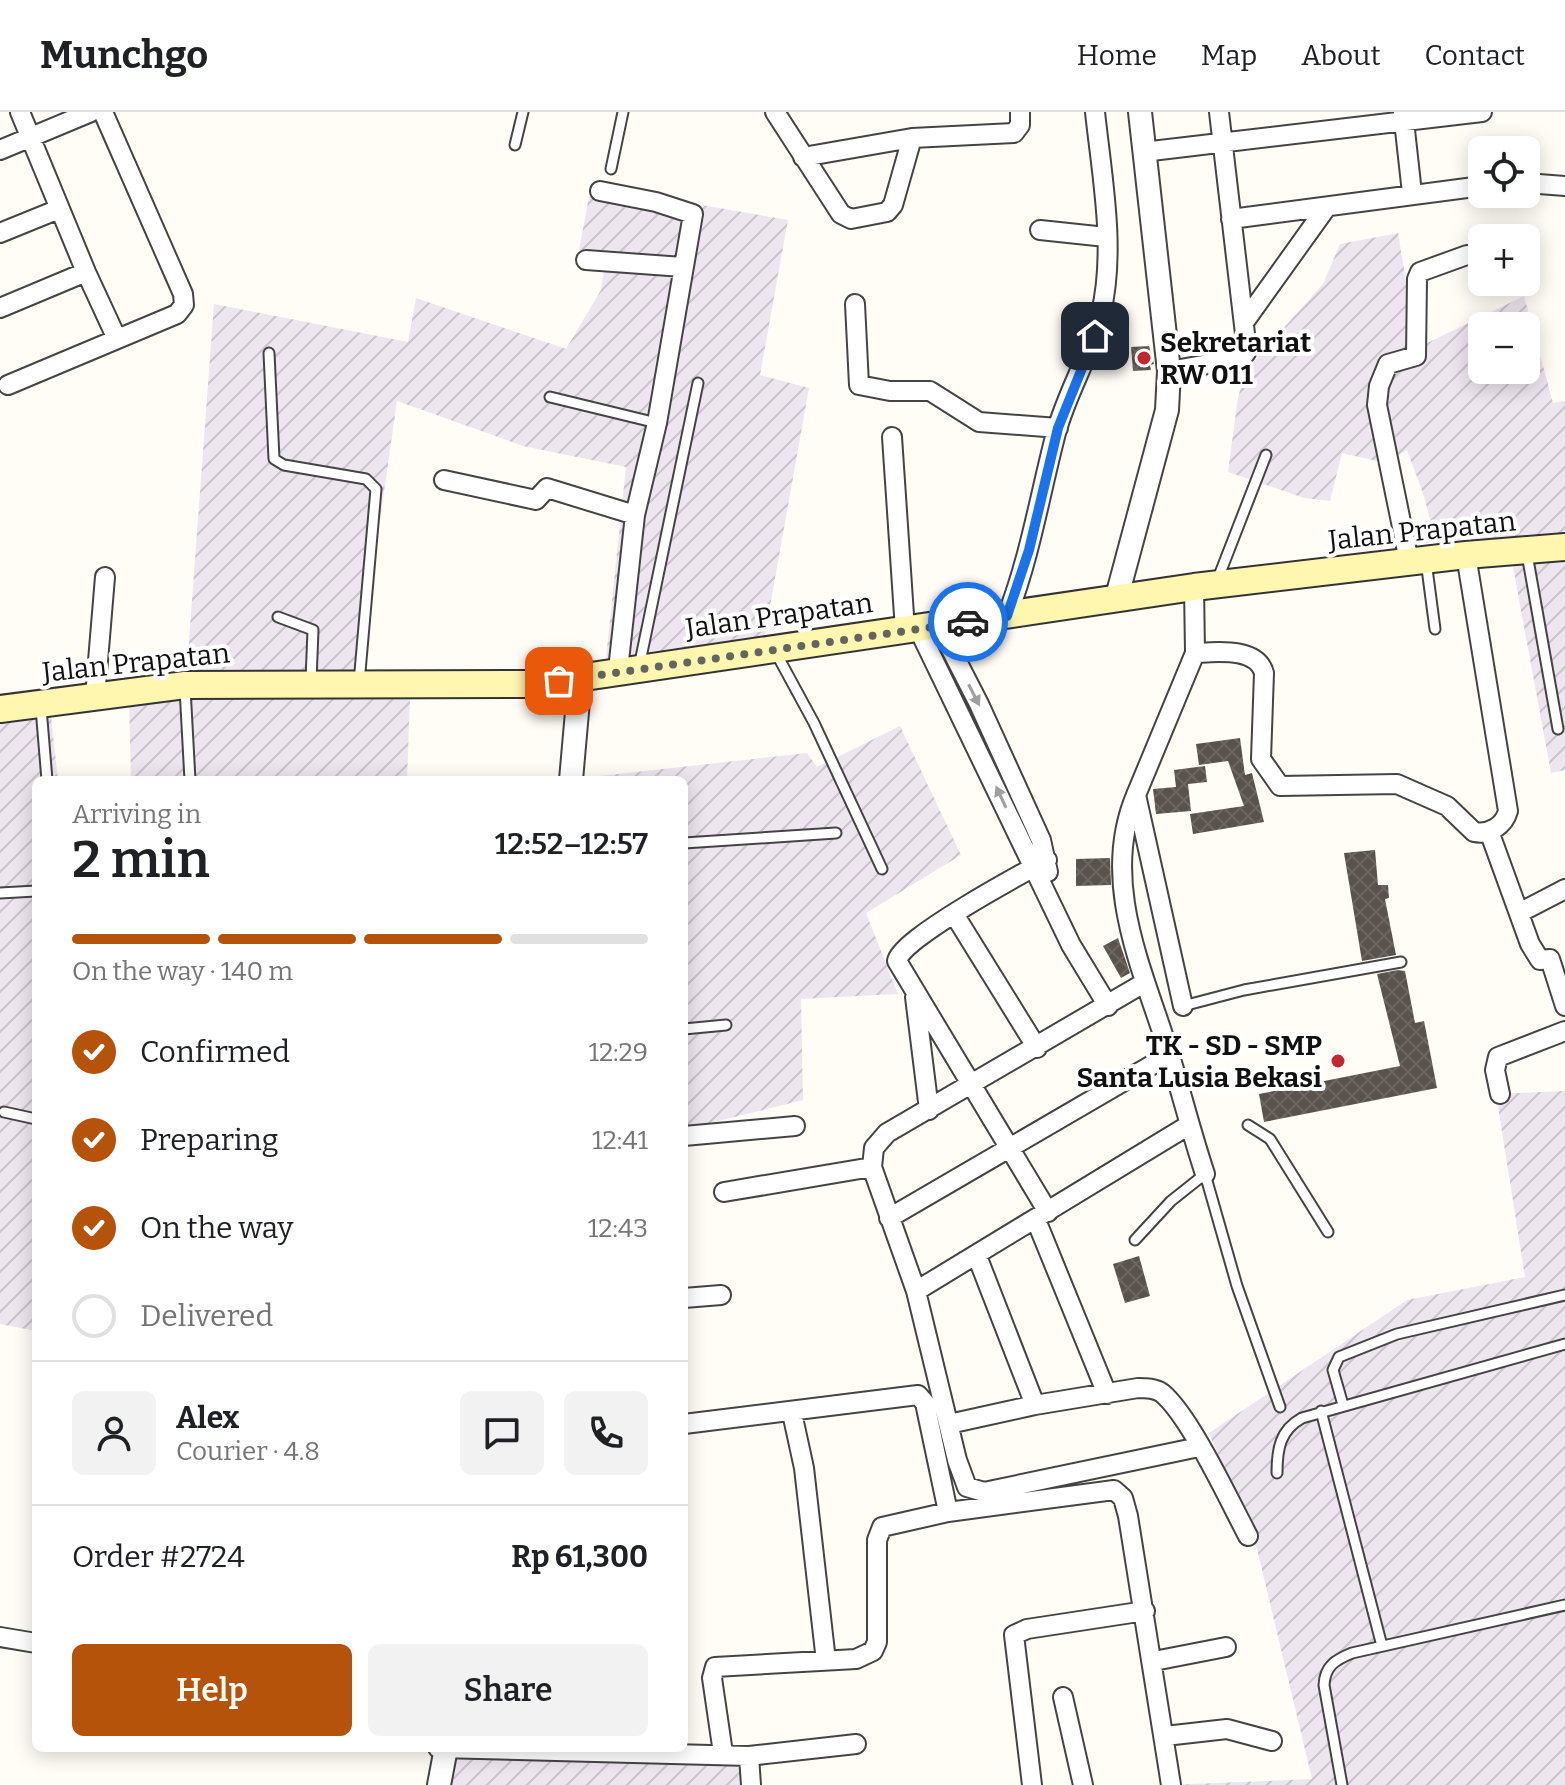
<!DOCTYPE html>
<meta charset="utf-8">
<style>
:root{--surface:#fff;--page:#f2f2f2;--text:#202124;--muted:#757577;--line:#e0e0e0;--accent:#b45309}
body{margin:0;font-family:Bitter,serif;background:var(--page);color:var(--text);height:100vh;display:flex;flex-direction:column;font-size:30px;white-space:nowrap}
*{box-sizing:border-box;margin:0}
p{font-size:26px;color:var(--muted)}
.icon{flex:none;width:44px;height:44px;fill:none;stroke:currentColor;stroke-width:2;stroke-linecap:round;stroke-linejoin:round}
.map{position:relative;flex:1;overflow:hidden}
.details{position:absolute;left:32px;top:664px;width:656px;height:976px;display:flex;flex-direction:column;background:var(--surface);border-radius:12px;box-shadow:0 4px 20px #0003}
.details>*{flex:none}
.buttons{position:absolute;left:1468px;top:24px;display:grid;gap:16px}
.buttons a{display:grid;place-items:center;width:72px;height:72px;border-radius:12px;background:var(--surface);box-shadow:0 4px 20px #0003;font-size:40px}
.pin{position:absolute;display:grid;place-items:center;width:68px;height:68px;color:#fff;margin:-34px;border-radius:16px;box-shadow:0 4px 12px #0006}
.courier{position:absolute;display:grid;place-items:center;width:80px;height:80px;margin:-40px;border:6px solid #1a73e8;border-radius:50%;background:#fff;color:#222;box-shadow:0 2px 10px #0007}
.head em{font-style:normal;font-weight:600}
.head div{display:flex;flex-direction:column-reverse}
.head{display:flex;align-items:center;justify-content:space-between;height:136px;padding:0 40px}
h1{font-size:52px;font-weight:600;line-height:60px}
.bar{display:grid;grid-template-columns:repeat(4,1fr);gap:12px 8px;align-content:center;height:96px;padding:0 40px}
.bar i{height:10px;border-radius:6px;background:var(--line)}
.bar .active{background:var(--accent)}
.bar p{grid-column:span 4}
.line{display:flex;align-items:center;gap:20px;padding:0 40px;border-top:2px solid var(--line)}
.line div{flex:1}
.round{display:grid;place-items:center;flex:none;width:84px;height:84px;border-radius:12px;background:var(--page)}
ol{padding:0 40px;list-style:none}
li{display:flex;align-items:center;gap:24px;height:88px}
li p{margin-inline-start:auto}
li .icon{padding:8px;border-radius:50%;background:var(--accent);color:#fff;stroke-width:4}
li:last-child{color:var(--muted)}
li i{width:44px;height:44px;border:4px solid var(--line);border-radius:50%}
.cta{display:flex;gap:16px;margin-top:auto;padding:16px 40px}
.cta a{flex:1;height:92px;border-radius:12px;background:var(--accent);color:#fff;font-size:32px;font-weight:600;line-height:92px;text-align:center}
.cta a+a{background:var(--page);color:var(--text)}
header{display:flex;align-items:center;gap:48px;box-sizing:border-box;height:112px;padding:0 40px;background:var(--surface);border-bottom:2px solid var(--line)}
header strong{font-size:38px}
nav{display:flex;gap:44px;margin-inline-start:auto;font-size:28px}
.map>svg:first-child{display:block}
</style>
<header>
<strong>Munchgo</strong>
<nav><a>Home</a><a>Map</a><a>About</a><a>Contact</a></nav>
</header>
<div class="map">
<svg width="1565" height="1673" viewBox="0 0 1565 1673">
<defs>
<pattern id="industrial-furrows" width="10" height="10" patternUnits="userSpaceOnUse" patternTransform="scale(2)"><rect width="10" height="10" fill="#eee6ef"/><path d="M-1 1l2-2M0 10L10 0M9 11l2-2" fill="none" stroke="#cbc4cc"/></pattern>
<pattern id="building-cross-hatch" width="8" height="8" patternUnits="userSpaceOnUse" patternTransform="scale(2)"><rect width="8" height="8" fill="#5a524d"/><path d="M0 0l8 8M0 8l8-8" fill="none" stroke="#6d6662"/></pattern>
</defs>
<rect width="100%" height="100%" fill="#fffdf5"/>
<path fill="url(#industrial-furrows)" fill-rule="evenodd" d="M591 74 788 108 760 263 809 276 764 528 606 546 626 355 523 334 397 289 358 561 411 558 407 668H131L129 588 185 582 214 192 408 230 416 186 566 237 601 178 606 142 579 138Z
M1398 121 1417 236 1524 184 1553 291 1565 289V658L1551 661 1508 428 1437 436 1424 384 1407 338 1385 351 1342 341 1330 389 1304 386 1228 360 1238 285 1247 257 1323 172 1340 132ZM1482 214H1526V258H1482Z
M51 604 58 668H36V1219L0 1212V609Z
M900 614 961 743 866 801 898 882 801 887 803 988 702 1013 684 1014V668H564L807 641 817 655Z
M1565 979V1673H1168L1312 1667 1257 1437 1209 1321 1407 1188 1525 1165 1496 982Z
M445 1639 742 1642 744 1673H437Z"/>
<path fill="url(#building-cross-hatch)" d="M1149 234 1154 252 1150 253 1151 258 1133 259 1131 235Z
M1240 626 1245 663 1252 661 1264 710 1193 722 1190 702 1244 694 1228 649 1199 653 1196 632Z
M1205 654 1207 670 1188 672 1191 699 1156 702 1153 677 1176 675 1174 658Z
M1375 738 1378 773H1388L1389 786 1385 787 1396 843 1362 849 1344 741Z
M1110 746 1111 773 1076 774V747Z
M1118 826 1130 861 1121 866 1103 834Z
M1398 858 1405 859 1415 911 1424 909 1437 976 1264 1010 1259 982 1400 954 1377 862Z
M1139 1144 1150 1184 1125 1191 1113 1152Z"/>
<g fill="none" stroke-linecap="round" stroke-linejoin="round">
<defs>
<path id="service" d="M515 33 523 0
M611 57 623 0
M269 241 274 347 284 353 366 367 376 377 359 571
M550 285 657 311
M1527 442 1558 617
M1426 449 1435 517
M1217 469 1266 343
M278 505 313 518 311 569
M776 541 814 611 882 757
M639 555 698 271
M185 576 190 668
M41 596 47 668
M684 731 836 721
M0 781 36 779
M1183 894 1244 878 1401 850
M684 917 726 913
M4 1000 36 1007
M1248 1013 1270 1027 1328 1120
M1135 1128 1171 1089 1205 1062 1237 1174 1280 1295
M1343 1293 1333 1258 1339 1245 1397 1222 1565 1183
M1321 1299 1382 1534
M1277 1361C1277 1337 1280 1318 1302 1306L1565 1232
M1342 1673 1324 1573C1325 1554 1335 1548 1352 1541L1565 1493"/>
<path id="minor" d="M20 0 86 160 117 227
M775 0 841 102 851 107 887 100 893 93 912 26
M1403 0 1412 81
M0 38 91 0
M1143 40 1482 0
M803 45 912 26 1014 21 1020 13V0
M1526 71 1565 74
M600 79 656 90 693 102 657 311 635 403 618 558
M1231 107 1482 74
M1040 118 1106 125
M0 121 59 97
M586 148 683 155
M855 192 859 273 890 279H930L979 310 1058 316
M0 196 86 160
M1245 209 1326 96
M1169 259 1242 246 1247 239 1219 0
M8 273 177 202 184 193 183 182 103 0
M892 325 905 518
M444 368 536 388 547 376 635 403
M1409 449 1377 293 1379 274 1388 252 1416 244 1417 167 1420 160 1467 143
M1007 504C1030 445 1040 382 1056 321 1067 280 1091 242 1101 201 1116 137 1102 65 1095 0
M939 514 979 592 1041 728 1048 760
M918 516 1071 833 1108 894
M1195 541C1217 540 1257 535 1264 561L1261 647 1280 674 1397 672 1447 694 1474 720C1489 723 1504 714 1508 699L1466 443
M95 585 105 465
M1136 683C1099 770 1144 860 1170 944 1182 983 1192 1023 1205 1062
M1489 719 1530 832 1540 848 1550 847 1565 894
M1047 748C1023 761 900 827 897 849L1048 1100
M1519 801 1565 777
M954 802 1037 936
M1144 871 887 1021 874 1036 872 1055 916 1179 957 1348 967 1375 984 1380 1199 1335
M915 885 929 998
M1183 894 1136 683 1195 541 1194 475
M1500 982 1495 958 1498 945 1565 919
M684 1024 795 1014
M724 1080 872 1055
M889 1106 1169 943
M1036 1108 1107 1282
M977 1144 1035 1293
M916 1179 1189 1013
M684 1186 721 1183
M792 1301 804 1356 826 1549
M684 1312 918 1283 925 1291 948 1400
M949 1312 1035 1293 1138 1276C1146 1276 1155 1276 1162 1281 1190 1304 1230 1390 1248 1424
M0 1525 36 1531
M1154 1549 1226 1535
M1063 1585 1083 1673
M1165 1624 1227 1617 1272 1629
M438 1636 749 1644 856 1632
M723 1641 712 1566 715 1555 856 1547 873 1539 877 1530V1428L882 1415 948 1400 1114 1378 1123 1386 1128 1404 1171 1673
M749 1644 751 1673
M1032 1673 1014 1523 1027 1517 1145 1499"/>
<path id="tertiary" d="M1116 488 1167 298 1169 259 1140 0
M571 668 580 566
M439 1673 446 1636"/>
<path id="secondary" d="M0 597 185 573 537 572 1194 475 1466 443 1565 435"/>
</defs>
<use href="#service" stroke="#444" stroke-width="13"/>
<use href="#minor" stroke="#444" stroke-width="22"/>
<use href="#tertiary" stroke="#444" stroke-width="26"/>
<use href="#secondary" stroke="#333" stroke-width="30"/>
<use href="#service" stroke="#fff" stroke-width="9"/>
<use href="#minor" stroke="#fff" stroke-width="18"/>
<use href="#tertiary" stroke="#fff" stroke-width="22"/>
<use href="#secondary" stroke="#fff6b0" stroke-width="26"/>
</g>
<defs><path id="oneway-solid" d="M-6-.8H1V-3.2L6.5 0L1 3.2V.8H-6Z" transform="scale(2)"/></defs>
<g fill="#a0a0a0">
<use href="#oneway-solid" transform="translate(974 583) rotate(63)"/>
<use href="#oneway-solid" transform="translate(1001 685) rotate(-115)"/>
</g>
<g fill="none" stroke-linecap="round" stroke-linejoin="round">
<path stroke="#646461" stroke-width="8" stroke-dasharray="0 14.4" d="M559 569 968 510"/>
<path stroke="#1a73e8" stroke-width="10" d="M968 510 1007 504 1029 438 1058 316 1095 224"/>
</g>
<g fill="#c4262e" stroke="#fff" stroke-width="3">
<circle cx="1144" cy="246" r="8"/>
<circle cx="1338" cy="949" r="8"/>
</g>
<g text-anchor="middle" stroke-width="8" stroke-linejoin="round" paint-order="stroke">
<g font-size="28" font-weight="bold" fill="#111" stroke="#fff" text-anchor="start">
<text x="1160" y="240">Sekretariat<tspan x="1160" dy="32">RW 011</tspan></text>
<text x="1322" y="943" text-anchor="end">TK - SD - SMP<tspan x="1322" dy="32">Santa Lusia Bekasi</tspan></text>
</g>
<g font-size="28" fill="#111" stroke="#fff">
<text transform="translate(1422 418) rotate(-6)" y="10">Jalan Prapatan</text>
<text transform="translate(779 503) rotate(-8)" y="10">Jalan Prapatan</text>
<text transform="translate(136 550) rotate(-6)" y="10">Jalan Prapatan</text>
</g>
</g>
</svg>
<div class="buttons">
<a><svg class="icon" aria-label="locate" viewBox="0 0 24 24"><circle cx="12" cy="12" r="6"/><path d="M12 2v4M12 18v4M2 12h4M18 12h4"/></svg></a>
<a>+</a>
<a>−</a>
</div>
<div class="pin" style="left:559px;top:569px;background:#ea580c"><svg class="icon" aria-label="bag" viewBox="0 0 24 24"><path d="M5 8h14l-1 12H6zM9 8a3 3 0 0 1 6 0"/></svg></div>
<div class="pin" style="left:1095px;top:224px;background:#1f2937"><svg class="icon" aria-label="home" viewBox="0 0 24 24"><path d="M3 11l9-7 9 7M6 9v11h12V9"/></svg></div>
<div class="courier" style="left:968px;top:510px"><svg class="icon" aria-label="car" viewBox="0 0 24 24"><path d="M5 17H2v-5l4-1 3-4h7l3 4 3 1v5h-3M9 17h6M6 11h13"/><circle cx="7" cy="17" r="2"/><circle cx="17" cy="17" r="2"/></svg></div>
<section class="details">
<div class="head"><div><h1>2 min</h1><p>Arriving in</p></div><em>12:52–12:57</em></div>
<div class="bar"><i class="active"></i><i class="active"></i><i class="active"></i><i></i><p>On the way · 140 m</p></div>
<ol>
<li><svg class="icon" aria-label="check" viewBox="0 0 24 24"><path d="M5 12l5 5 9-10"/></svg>Confirmed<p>12:29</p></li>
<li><svg class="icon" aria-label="check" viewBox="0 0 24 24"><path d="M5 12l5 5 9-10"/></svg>Preparing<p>12:41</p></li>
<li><svg class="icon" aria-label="check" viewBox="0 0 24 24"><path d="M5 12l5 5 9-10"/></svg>On the way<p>12:43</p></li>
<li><i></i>Delivered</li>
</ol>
<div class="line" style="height:144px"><a class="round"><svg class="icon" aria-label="person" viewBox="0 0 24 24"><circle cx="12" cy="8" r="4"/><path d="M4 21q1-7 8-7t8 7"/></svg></a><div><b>Alex</b><p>Courier · 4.8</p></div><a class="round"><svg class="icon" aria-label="chat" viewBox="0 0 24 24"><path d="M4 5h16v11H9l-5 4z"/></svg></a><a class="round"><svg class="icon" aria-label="phone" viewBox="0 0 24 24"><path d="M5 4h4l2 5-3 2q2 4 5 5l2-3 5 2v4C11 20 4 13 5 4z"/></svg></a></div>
<div class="line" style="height:104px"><div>Order #2724</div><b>Rp 61,300</b></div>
<div class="cta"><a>Help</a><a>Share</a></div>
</section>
</div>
